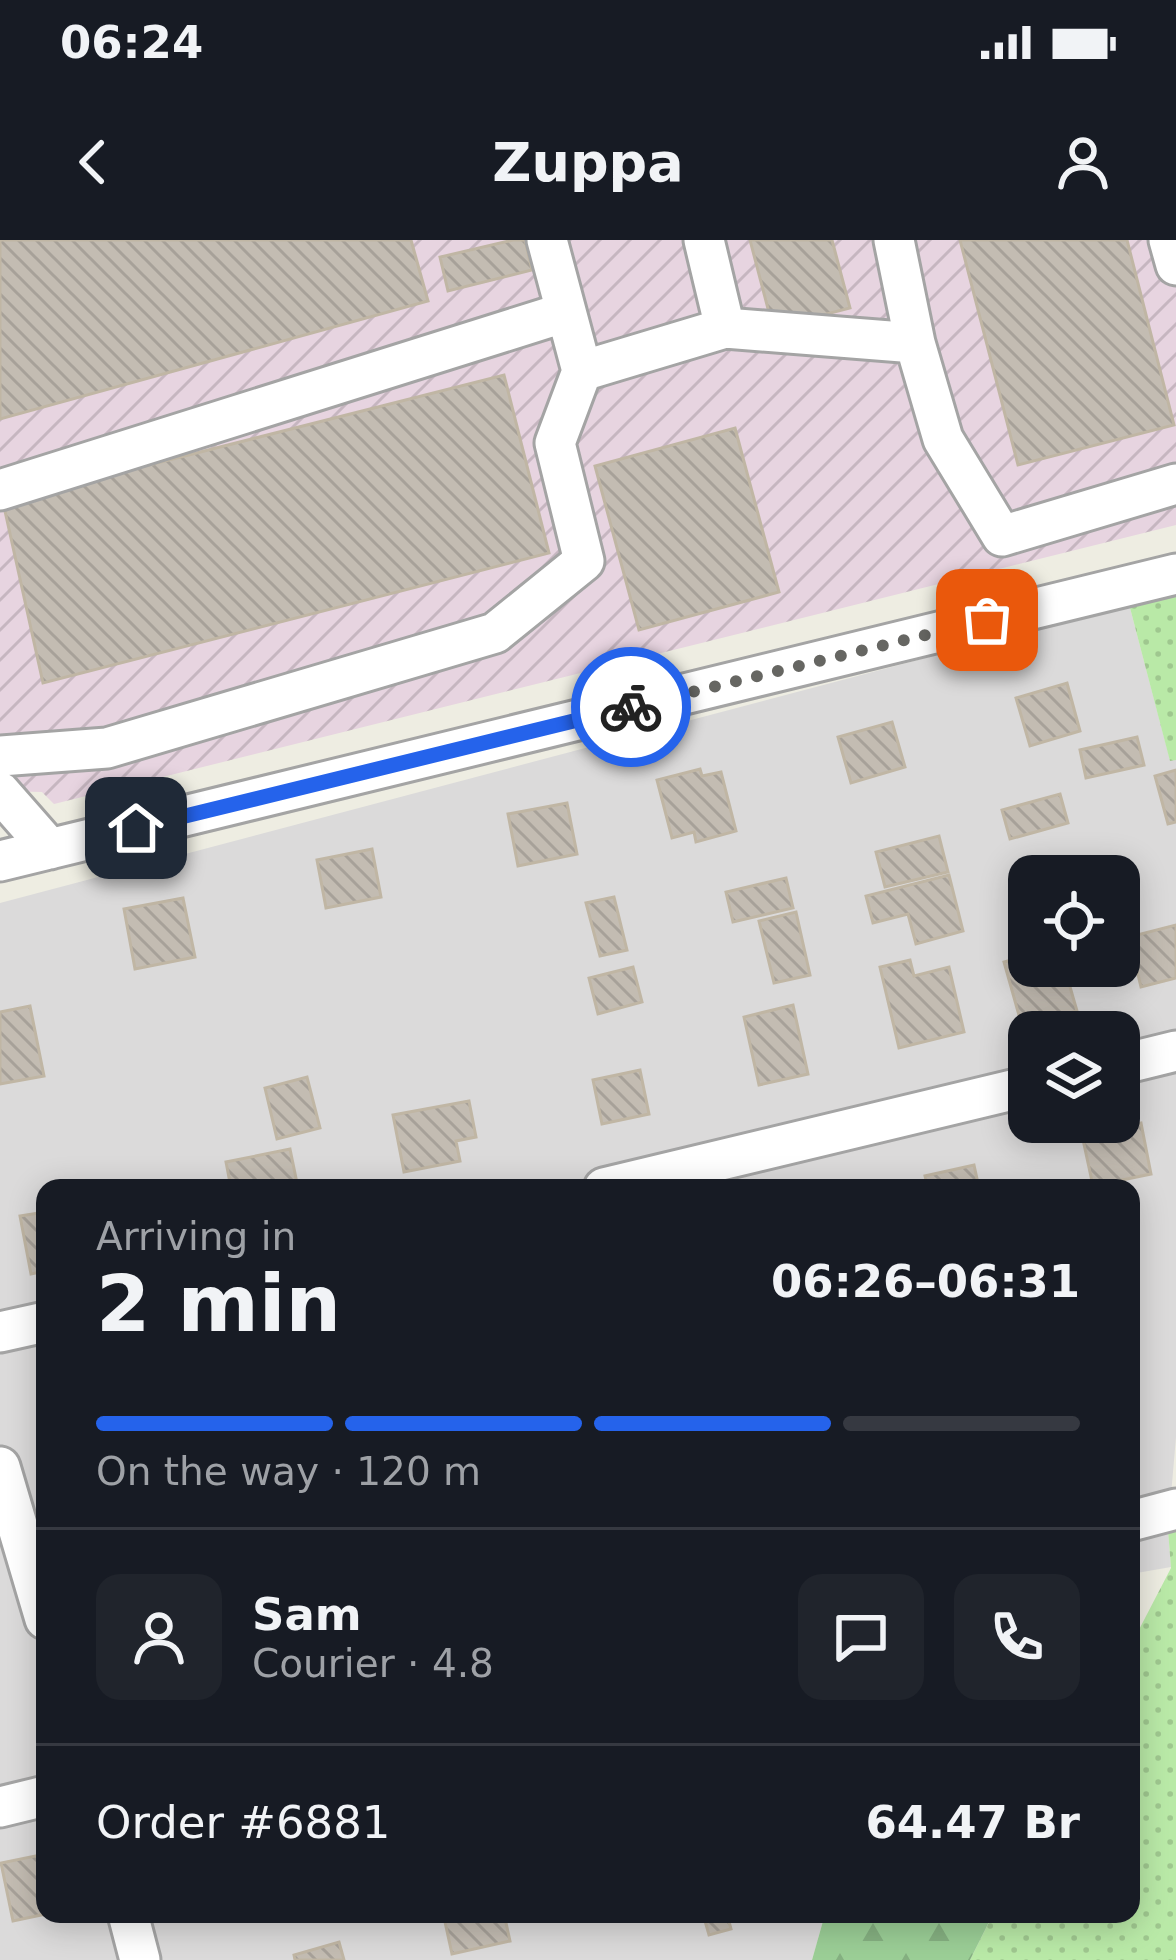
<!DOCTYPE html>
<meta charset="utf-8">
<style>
:root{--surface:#171b24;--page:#20242c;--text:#f1f3f6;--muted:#9ea1a6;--line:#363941;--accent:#2563eb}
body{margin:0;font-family:"DejaVu Sans",sans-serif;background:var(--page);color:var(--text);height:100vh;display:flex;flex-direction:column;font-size:45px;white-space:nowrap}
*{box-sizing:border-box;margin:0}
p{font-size:39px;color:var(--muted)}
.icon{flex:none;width:66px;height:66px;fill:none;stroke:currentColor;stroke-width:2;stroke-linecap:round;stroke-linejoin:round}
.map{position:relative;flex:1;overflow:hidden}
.sheet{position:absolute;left:36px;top:939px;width:1104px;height:744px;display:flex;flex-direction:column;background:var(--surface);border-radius:24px;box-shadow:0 6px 30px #0003}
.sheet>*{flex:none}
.tools{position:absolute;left:1008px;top:615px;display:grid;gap:24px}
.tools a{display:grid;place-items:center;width:132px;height:132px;border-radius:24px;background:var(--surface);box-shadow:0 6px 30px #0003;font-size:60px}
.pin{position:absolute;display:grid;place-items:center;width:102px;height:102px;color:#fff;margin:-51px;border-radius:24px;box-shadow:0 6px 18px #0006}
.courier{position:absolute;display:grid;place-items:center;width:120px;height:120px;margin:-60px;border:9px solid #2563eb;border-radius:50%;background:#fff;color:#222;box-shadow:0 3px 15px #0007}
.summary em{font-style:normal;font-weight:700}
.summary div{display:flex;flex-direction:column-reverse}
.summary{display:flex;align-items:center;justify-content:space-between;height:204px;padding:0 60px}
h1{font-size:78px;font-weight:700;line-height:90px}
.bar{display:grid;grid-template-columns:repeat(4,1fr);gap:18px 12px;align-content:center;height:144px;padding:0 60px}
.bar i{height:15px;border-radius:9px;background:var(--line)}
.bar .on{background:var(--accent)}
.bar p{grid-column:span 4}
.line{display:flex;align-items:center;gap:30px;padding:0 60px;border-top:3px solid var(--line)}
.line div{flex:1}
.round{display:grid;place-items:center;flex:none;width:126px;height:126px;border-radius:24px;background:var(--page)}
.status{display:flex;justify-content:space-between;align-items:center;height:84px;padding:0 60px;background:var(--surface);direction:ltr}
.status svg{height:33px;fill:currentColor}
header{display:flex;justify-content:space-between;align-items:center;height:156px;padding:0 60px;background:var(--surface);font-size:54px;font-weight:700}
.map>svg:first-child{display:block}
</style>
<div class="status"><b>06:24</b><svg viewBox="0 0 49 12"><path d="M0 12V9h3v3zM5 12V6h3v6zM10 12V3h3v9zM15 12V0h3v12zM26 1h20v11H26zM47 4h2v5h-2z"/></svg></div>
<header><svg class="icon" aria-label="back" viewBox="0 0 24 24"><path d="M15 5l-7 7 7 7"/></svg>Zuppa<svg class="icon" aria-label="person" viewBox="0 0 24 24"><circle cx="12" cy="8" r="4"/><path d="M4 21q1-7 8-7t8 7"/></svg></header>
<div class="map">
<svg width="1176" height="1720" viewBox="0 0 1176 1720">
<defs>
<pattern id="industrial-furrows" width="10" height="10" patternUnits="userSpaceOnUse" patternTransform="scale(3)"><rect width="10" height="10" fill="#e7d4e0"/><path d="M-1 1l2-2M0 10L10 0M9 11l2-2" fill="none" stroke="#c6b6c0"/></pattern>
<pattern id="grass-dots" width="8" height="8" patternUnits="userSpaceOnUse" patternTransform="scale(3)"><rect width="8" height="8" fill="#b9e9a7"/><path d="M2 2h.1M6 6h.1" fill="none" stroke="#9fc78f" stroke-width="1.8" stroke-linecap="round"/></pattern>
<pattern id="forest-firs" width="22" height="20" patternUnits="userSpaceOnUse" patternTransform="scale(3)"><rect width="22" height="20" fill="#9bce96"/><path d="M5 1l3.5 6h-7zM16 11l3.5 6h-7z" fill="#85b081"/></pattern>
<pattern id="building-back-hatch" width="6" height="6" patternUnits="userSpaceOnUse" patternTransform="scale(3)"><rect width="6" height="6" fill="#c3bcb2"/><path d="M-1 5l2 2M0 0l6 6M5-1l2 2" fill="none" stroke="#a7a199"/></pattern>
</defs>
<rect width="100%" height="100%" fill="#eeede2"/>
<path fill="#dbdada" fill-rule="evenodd" d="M1129 364 1170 520H1176V1197L1168 1290 1171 1327 1131 1334V948H45V1674H825L812 1720H0V663ZM1029 636H1119V726H1029ZM1029 792H1119V882H1029Z"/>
<path fill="url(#industrial-furrows)" d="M0 0H1176V285L54 564 42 552 0 551Z"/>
<path fill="url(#grass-dots)" d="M1176 354V520L1170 521 1129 364Z
M1176 1288V1720H970L993 1674H1131V1405L1171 1328 1168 1290Z"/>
<path fill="url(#forest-firs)" d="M825 1674H993L970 1720H812Z"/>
<path fill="url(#building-back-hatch)" stroke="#c0b6a4" stroke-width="3" d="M0 0H411L428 61 0 179Z
M513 0H525L532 30 448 51 440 17Z
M750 0H832L850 68 773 88Z
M960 0H1127L1174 185 1018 225Z
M504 135 549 313 43 443 3 262Z
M735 188 779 352 639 390 595 226Z
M1067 443 1080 491 1030 506 1016 458Z
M892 482 905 527 851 543 838 497Z
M1137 497 1144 525 1086 538 1080 510Z
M700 529 702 536 721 532 736 591 696 602 694 592 672 598 657 540Z
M1176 530V582L1168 584 1155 536Z
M1060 554 1068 583 1010 599 1002 570Z
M567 563 577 614 518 626 508 574Z
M939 596 948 632 885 647 876 612Z
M372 609 381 657 326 668 317 620Z
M949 635 963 691 916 704 908 674 873 683 866 656Z
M786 638 793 668 733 682 726 652Z
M614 657 627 710 600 716 586 663Z
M183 658 195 717 135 729 124 669Z
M796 672 810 735 774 743 759 681Z
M1176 685V738L1141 747 1129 697Z
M1029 715V726H1064L1077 771 1022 786 1004 722Z
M910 720 914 736 949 727 964 792 899 808 880 727Z
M633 727 642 762 598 774 589 738Z
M793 765 808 834 759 845 744 777Z
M30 766 44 836 0 844V772Z
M640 830 649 874 602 884 593 840Z
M307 837 320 888 277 899 265 848Z
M469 861 476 897 456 901 460 921 404 932 393 875Z
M1141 883 1151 934 1093 946 1082 895Z
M290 909 298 948H231L226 922Z
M974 925 979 948H928L925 936Z
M45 972V1031L31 1034 20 976Z
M45 1614 46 1674 13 1681 1 1623Z
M483 1674H504L510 1701 452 1714 445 1682Z
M703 1674H727L731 1689 709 1695Z
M339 1702 344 1720H295L294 1715Z"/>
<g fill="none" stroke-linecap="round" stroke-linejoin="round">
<defs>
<path id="minor" d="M547 0 582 131 725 88 704 0
M894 0 915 103 943 199 1002 296 1176 244
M1169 0 1176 25
M725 88 915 103
M0 250 566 72
M0 516 107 508 495 393 584 321 555 203 582 131
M0 552 50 609
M0 621 1176 334
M1119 825 1176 811
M604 948 1029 846
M0 1092 45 1082
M0 1227 45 1379
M1131 1281 1176 1269
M0 1567 45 1556
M128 1674 140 1720"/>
</defs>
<use href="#minor" stroke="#a4a4a4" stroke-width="45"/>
<use href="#minor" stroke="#fff" stroke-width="39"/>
</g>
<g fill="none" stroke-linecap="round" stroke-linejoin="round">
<path stroke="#666662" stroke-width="12" stroke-dasharray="0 21.6" d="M631 467 987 380"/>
<path stroke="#2563eb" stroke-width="15" d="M136 588 631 467"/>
</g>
</svg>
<div class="tools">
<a><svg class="icon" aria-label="locate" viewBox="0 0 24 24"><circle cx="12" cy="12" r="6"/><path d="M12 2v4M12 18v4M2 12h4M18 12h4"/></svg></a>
<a><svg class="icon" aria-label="layers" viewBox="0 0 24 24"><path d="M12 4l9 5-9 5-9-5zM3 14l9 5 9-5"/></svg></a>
</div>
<div class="pin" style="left:987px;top:380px;background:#ea580c"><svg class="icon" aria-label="bag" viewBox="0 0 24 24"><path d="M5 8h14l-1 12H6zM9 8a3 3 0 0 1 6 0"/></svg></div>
<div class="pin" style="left:136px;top:588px;background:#1f2937"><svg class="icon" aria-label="home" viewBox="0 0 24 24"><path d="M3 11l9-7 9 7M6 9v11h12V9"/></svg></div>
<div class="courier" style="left:631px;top:467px"><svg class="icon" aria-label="bike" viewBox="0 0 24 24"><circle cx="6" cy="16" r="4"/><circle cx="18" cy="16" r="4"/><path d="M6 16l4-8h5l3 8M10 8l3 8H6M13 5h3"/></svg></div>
<section class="sheet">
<div class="summary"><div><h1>2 min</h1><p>Arriving in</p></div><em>06:26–06:31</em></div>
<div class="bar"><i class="on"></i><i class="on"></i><i class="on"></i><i></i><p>On the way · 120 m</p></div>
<div class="line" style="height:216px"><a class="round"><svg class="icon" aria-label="person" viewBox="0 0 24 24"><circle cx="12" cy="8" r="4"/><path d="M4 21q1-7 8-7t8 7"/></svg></a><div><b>Sam</b><p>Courier · 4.8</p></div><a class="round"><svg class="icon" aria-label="chat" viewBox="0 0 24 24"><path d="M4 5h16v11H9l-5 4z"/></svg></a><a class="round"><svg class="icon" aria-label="phone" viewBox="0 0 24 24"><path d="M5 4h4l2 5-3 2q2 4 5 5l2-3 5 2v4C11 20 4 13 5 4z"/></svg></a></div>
<div class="line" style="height:156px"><div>Order #6881</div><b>64.47 Br</b></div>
</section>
</div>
